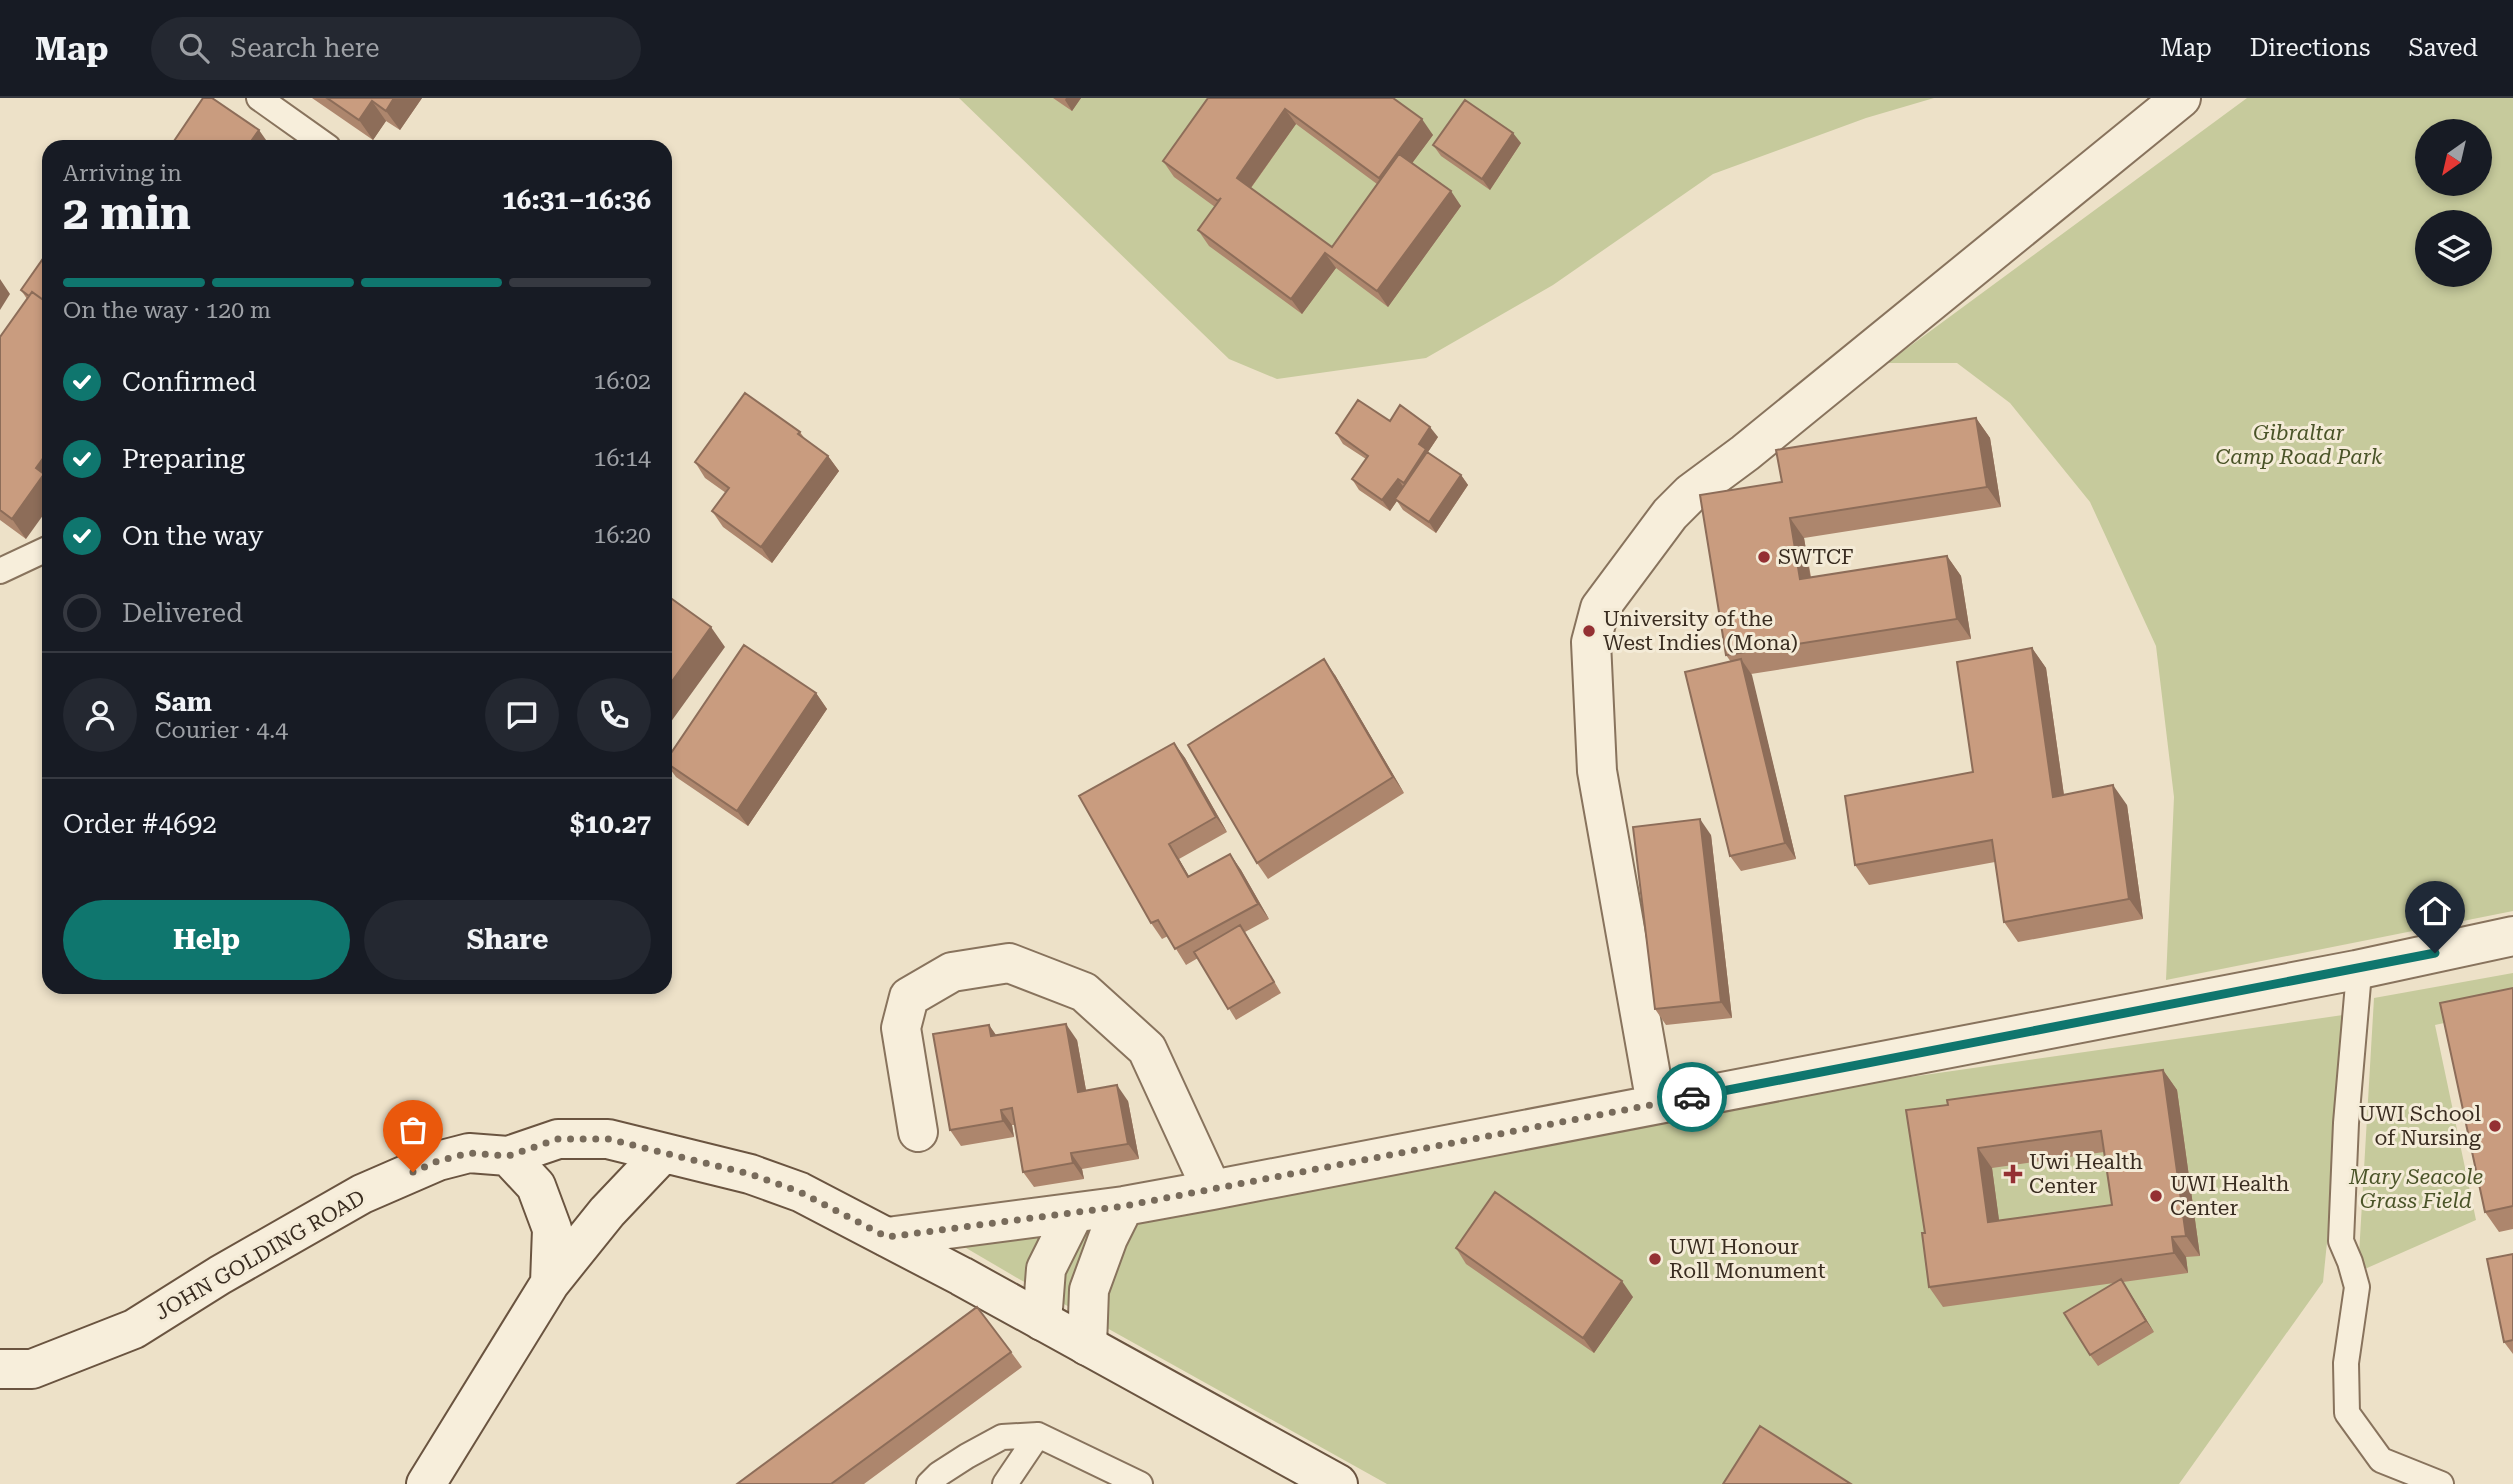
<!DOCTYPE html>
<meta charset="utf-8">
<style>
:root{--surface:#171b24;--page:#242831;--text:#f1f3f6;--muted:#9ea1a6;--line:#363941;--accent:#0f766e}
body{margin:0;font-family:"Roboto Serif",serif;background:var(--page);color:var(--text);height:100vh;display:flex;flex-direction:column;font-size:26px;white-space:nowrap}
*{box-sizing:border-box;margin:0}
p{font-size:23px;color:var(--muted)}
.icon{flex:none;width:38px;height:38px;fill:none;stroke:currentColor;stroke-width:2;stroke-linecap:round;stroke-linejoin:round}
.map{position:relative;flex:1;overflow:hidden}
.panel{position:absolute;left:42px;top:42px;width:630px;height:854px;display:flex;flex-direction:column;background:var(--surface);border-radius:21px;box-shadow:0 4px 10px #0003}
.panel>*{flex:none}
.needle{width:46px;rotate:214deg}
.tools{position:absolute;left:2415px;top:21px;display:grid;gap:14px}
.tools a{display:grid;place-items:center;width:77px;height:77px;border-radius:50%;background:var(--surface);box-shadow:0 4px 10px #0003;font-size:35px}
.pin{position:absolute;display:grid;place-items:center;width:60px;height:60px;color:#fff;margin:-72px -30px;border-radius:50% 50% 50% 0;rotate:-45deg;box-shadow:0 0 7px #0007}
.pin .icon{rotate:45deg}
.courier{position:absolute;display:grid;place-items:center;width:70px;height:70px;margin:-35px;border:5px solid #0f766e;border-radius:50%;background:#fff;color:#222;box-shadow:0 2px 9px #0007}
.overview em{font-style:normal;font-weight:700}
.overview div{display:flex;flex-direction:column-reverse}
.overview{display:flex;align-items:center;justify-content:space-between;height:119px;padding:0 21px}
h1{font-size:46px;font-weight:700;line-height:52px}
.bar{display:grid;grid-template-columns:repeat(4,1fr);gap:10px 7px;align-content:center;height:84px;padding:0 21px}
.bar i{height:9px;border-radius:5px;background:var(--line)}
.bar .active{background:var(--accent)}
.bar p{grid-column:span 4}
.line{display:flex;align-items:center;gap:18px;padding:0 21px;border-top:2px solid var(--line)}
.line div{flex:1}
.round{display:grid;place-items:center;flex:none;width:74px;height:74px;border-radius:37px;background:var(--page)}
ol{padding:0 21px;list-style:none}
li{display:flex;align-items:center;gap:21px;height:77px}
li p{margin-inline-start:auto}
li .icon{padding:7px;border-radius:50%;background:var(--accent);color:#fff;stroke-width:4}
li:last-child{color:var(--muted)}
li i{width:38px;height:38px;border:4px solid var(--line);border-radius:50%}
.primary-button{display:flex;gap:14px;margin-top:auto;padding:14px 21px}
.primary-button a{flex:1;height:80px;border-radius:42px;background:var(--accent);color:#fff;font-size:28px;font-weight:700;line-height:80px;text-align:center}
.primary-button a+a{background:var(--page);color:var(--text)}
header{display:flex;align-items:center;gap:42px;box-sizing:border-box;height:98px;padding:0 35px;background:var(--surface);border-bottom:2px solid var(--line)}
header strong{font-size:33px}
nav{display:flex;gap:38px;margin-inline-start:auto;font-size:24px}
.search{width:490px;height:63px;background:var(--page);display:flex;align-items:center;gap:18px;box-sizing:border-box;padding:0 24px;border-radius:38px;color:var(--muted);font-size:26px}
.map>svg:first-child{display:block}
</style>
<header>
<strong>Map</strong>
<div class="search"><svg class="icon" aria-label="search" viewBox="0 0 24 24"><circle cx="10" cy="10" r="6"/><path d="M15 15l6 6"/></svg>Search here</div>
<nav><a>Map</a><a>Directions</a><a>Saved</a></nav>
</header>
<div class="map">
<svg width="2513" height="1386" viewBox="0 0 2513 1386">
<rect width="100%" height="100%" fill="#ede1c8"/>
<path fill="#c6ca9c" fill-rule="evenodd" d="M959 0H1934L1866 20 1713 76 1553 187 1426 260 1277 281 1229 261Z
M2247 0H2513V813L2166 882 2174 699 2156 548 2090 404 2010 305 1957 265H1887ZM2480 33V86H2427V33ZM2480 124V177H2427V124Z
M2513 875V910L2435 927 2476 1122 2358 1174 2374 900Z
M2350 916 2323 1184 2179 1386H1387L1019 1181 949 1140 1827 991Z"/>
<g fill="none" stroke-linecap="round" stroke-linejoin="round">
<defs>
<path id="lane" d="M259 0 328 49
M0 473 49 450
M2356 872 2358 886 2346 1025 2341 1143 2350 1164 2357 1189 2346 1265 2347 1315 2381 1362 2441 1386
M929 1386 939 1376 967 1358 1002 1339 1038 1337 1140 1386
M1005 1386 1038 1337"/>
<path id="street" d="M1656 1006 1597 673 1591 544 1600 510 1670 416 1691 395 1745 355 2181 0
M918 1034 901 930 909 899 952 874 1009 865 1084 894 1147 951 1212 1092
M887 1139 1124 1108 1212 1092 2356 872 2513 838
M1042 1223 1046 1171 1074 1115
M1087 1248 1089 1192 1108 1140 1124 1108"/>
<path id="secondary" d="M508 1058 558 1041H608L750 1076 800 1094 961 1178 1338 1386
M0 1271H32L134 1231 220 1177 362 1096 438 1063 469 1055 508 1058 536 1088 552 1131 550 1185
M426 1386 550 1185 607 1114 662 1056"/>
</defs>
<use href="#lane" stroke="#88735d" stroke-width="28"/>
<use href="#street" stroke="#88735d" stroke-width="42"/>
<use href="#secondary" stroke="#6a5440" stroke-width="42"/>
<use href="#lane" stroke="#f7eedb" stroke-width="24"/>
<use href="#street" stroke="#f7eedb" stroke-width="38"/>
<use href="#secondary" stroke="#f7eedb" stroke-width="38"/>
</g>
<path fill="#ad866d" fill-rule="evenodd" d="M312 0H422L400 32 386 23 373 42Z
M1053 0H1081L1072 13Z
M1208 0H1393L1433 37 1412 65 1461 108 1388 209 1336 170 1302 216 1209 148 1198 132 1215 109 1174 79 1163 63ZM1296 26 1377 86 1332 149 1251 90Z
M1521 45 1490 92 1441 58 1433 47Z
M49 152 26 441 0 422V239L27 201 21 192Z
M1976 320 1990 340 2001 409 1804 440 1811 479 1947 458 1961 478 1971 541 1751 576 1796 761 1741 773 1730 758 1731 564 1726 557 1782 384Z
M1390 323 1438 339 1428 354 1430 356 1461 377 1468 387 1436 435 1403 412 1397 403 1390 413 1359 392 1352 381 1366 361 1343 346 1336 335Z
M800 334 805 341 828 358 839 373 772 465 723 429 712 413 726 395 705 380 695 364Z
M2032 550 2046 570 2064 697 2127 707 2143 821 2018 844 2004 824 1995 764 1869 787 1855 767 1973 674Z
M1335 577 1404 695 1268 781 1257 765Z
M816 595 827 611 748 728 676 679 665 664Z
M1174 645 1185 660 1227 734 1179 761 1189 779 1230 756 1241 772 1269 821 1245 834 1281 895 1236 922 1198 860 1186 867 1168 838 1162 841 1151 825Z
M1711 737 1732 920 1666 927 1655 911Z
M2513 890V1131L2499 1134 2485 1114Z
M989 927 996 937 1077 942 1086 992 1128 1003 1139 1061 1082 1071 1084 1081 1034 1089 1023 1074 1015 1027H1012L1014 1039 961 1048 950 1032Z
M2163 972 2177 992 2200 1158 2186 1159 2188 1175 2123 1184 2154 1234 2098 1268 2090 1257 2114 1185 1943 1209 1929 1189 1925 1135 1948 1007ZM2104 1054 2112 1107 1999 1123 1992 1070Z
M1456 1150 1633 1199 1594 1255 1466 1166Z
M2513 1156V1256L2504 1244Z
M1011 1254 1022 1269 864 1386H737Z"/>
<path fill="#8d6d59" d="M394 0H422L400 32 386 13Z
M1066 0H1081L1072 13 1065 2Z
M372 3 386 23 373 42 359 22Z
M1285 11 1296 26 1247 95 1237 80Z
M1422 21 1433 37 1390 95 1379 80Z
M259 32 271 49H247Z
M1513 35 1521 45 1490 92 1482 81Z
M1451 93 1461 108 1388 209 1377 193Z
M1325 155 1336 170 1302 216 1291 201Z
M0 181 10 196 0 212Z
M1976 320 1990 340 2001 409 1987 389Z
M1430 329 1438 339 1428 354 1434 362 1411 395 1404 385 1419 346Z
M49 352V409L26 441 12 421 36 370Z
M828 358 839 373 772 465 761 449Z
M1461 377 1468 387 1436 435 1429 424Z
M1398 381 1405 391 1390 413 1382 402Z
M1790 420 1804 440 1814 501 1800 481Z
M1947 458 1961 478 1971 541 1957 521Z
M711 529 725 549 665 632V593Z
M2032 550 2046 570 2067 719 2053 699Z
M1324 561 1335 577 1404 695 1393 679Z
M1741 561 1752 577 1796 761 1785 745Z
M816 595 827 611 748 728 737 713Z
M1174 645 1185 660 1227 734 1216 719Z
M2113 687 2127 707 2143 821 2129 801Z
M1700 721 1711 737 1732 920 1721 904Z
M1169 746 1179 761 1199 795 1188 779Z
M1230 756 1241 772 1269 821 1258 806Z
M1066 926 1077 942 1089 1009 1078 994Z
M989 927 1000 943 991 938Z
M2163 972 2177 992 2200 1158 2186 1138Z
M1117 987 1128 1003 1139 1061 1128 1046Z
M1001 1012 1012 1027 1014 1039 1003 1023Z
M1978 1050 1992 1070 2002 1144 1988 1124Z
M1071 1055 1082 1071 1084 1081 1073 1065Z
M2172 1139 2186 1159 2188 1175 2174 1155Z
M2121 1181 2128 1192 2154 1234 2146 1223Z
M1622 1183 1633 1199 1594 1255 1583 1240Z"/>
<path fill="#c99c7f" stroke="#8d6d59" stroke-width="2" fill-rule="evenodd" d="M203 0H212L259 32 247 49H170Z
M327 0H394L386 13 372 3 359 22Z
M1208 0H1393L1422 21 1379 80 1285 11 1237 80 1332 149 1399 56 1451 93 1377 193 1325 155 1291 201 1198 132 1221 100 1218 103 1163 63Z
M1465 2 1513 35 1482 81 1433 47Z
M49 152V206L32 194 29 198 21 192Z
M32 194 49 206V352L36 370 44 376 12 421 0 412V239Z
M745 295 800 334 798 336 828 358 761 449 712 413 729 390 695 364Z
M1358 302 1390 323 1400 307 1430 329 1419 346 1426 351 1404 385 1398 381 1382 402 1352 381 1368 358 1336 335Z
M1976 320 1987 389 1790 420 1800 481 1947 458 1957 521 1726 557 1700 397 1782 384 1776 352Z
M1427 354 1461 377 1429 424 1395 401Z
M665 496 711 529 665 593Z
M744 547 816 595 737 713 665 664Z
M2032 550 2053 699 2113 687 2129 801 2004 824 1992 742 1855 767 1845 698 1973 674 1957 564Z
M1324 561 1393 679 1257 765 1188 647Z
M1741 561 1785 745 1730 758 1685 574Z
M1174 645 1216 719 1169 746 1188 779 1230 756 1258 806 1175 851 1158 822 1151 825 1079 698Z
M1700 721 1721 904 1655 911 1633 729Z
M1240 827 1274 884 1228 911 1194 854Z
M2513 890V1108L2485 1114 2440 905Z
M1066 926 1078 994 1117 987 1128 1046 1071 1055 1073 1065 1023 1074 1012 1010 1001 1012 1003 1023 950 1032 933 936 989 927 991 938Z
M2163 972 2186 1138 2172 1139 2174 1155 1929 1189 1922 1135H1925L1906 1012 1948 1007 1947 1002ZM2101 1033 2112 1107 1988 1124 1978 1050Z
M1495 1094 1622 1183 1583 1240 1456 1150Z
M2513 1156V1242L2504 1244 2487 1161Z
M2121 1181 2146 1223 2090 1257 2064 1215Z
M977 1209 1011 1254 831 1386H737Z
M1760 1328 1851 1386H1723Z"/>
<g fill="none" stroke-linecap="round" stroke-linejoin="round">
<path stroke="#786b5b" stroke-width="7" stroke-dasharray="0 12.6" d="M413 1074 438 1063 469 1055 508 1058 558 1041H608L750 1076 800 1094 887 1139 1124 1108 1692 999"/>
<path stroke="#0f766e" stroke-width="9" d="M1692 999 2435 855"/>
</g>
<g fill="#943033" stroke="#f4ebd7" stroke-width="2.5">
<circle cx="1764" cy="459" r="7"/>
<circle cx="1589" cy="533" r="7"/>
<circle cx="2495" cy="1028" r="7"/>
<path d="M2009.5 1065.5h7v7h7v7h-7v7h-7v-7h-7v-7h7z"/>
<circle cx="2156" cy="1098" r="7"/>
<circle cx="1655" cy="1161" r="7"/>
</g>
<g text-anchor="middle" stroke-width="6" stroke-linejoin="round" paint-order="stroke">
<g font-size="21" font-style="italic" fill="#4a5428" stroke="#f4ebd7">
<text x="2299" y="342">Gibraltar<tspan x="2299" dy="24">Camp Road Park</tspan></text>
<text x="2416" y="1086">Mary Seacole<tspan x="2416" dy="24">Grass Field</tspan></text>
</g>
<g font-size="21" fill="#392c20" stroke="#f4ebd7" text-anchor="start">
<text x="1778" y="466">SWTCF</text>
<text x="1603" y="528">University of the<tspan x="1603" dy="24">West Indies (Mona)</tspan></text>
<text x="2481" y="1023" text-anchor="end">UWI School<tspan x="2481" dy="24">of Nursing</tspan></text>
<text x="2029" y="1071">Uwi Health<tspan x="2029" dy="24">Center</tspan></text>
<text x="2170" y="1093">UWI Health<tspan x="2170" dy="24">Center</tspan></text>
<text x="1669" y="1156">UWI Honour<tspan x="1669" dy="24">Roll Monument</tspan></text>
</g>
<g font-size="21" fill="#392c20" stroke="#f4ebd7">
<text transform="translate(260 1157) rotate(-30)" y="7">JOHN GOLDING ROAD</text>
</g>
</g>
</svg>
<div class="tools">
<a><svg class="needle" viewBox="-14 -14 28 28"><path d="M0-13l5 13h-10z" fill="#e53935"/><path d="M0 13l5-13h-10z" fill="#9ea1a6"/></svg></a>
<a><svg class="icon" aria-label="layers" viewBox="0 0 24 24"><path d="M12 4l9 5-9 5-9-5zM3 14l9 5 9-5"/></svg></a>
</div>
<div class="pin" style="left:413px;top:1074px;background:#ea580c"><svg class="icon" aria-label="bag" viewBox="0 0 24 24"><path d="M5 8h14l-1 12H6zM9 8a3 3 0 0 1 6 0"/></svg></div>
<div class="pin" style="left:2435px;top:855px;background:#1f2937"><svg class="icon" aria-label="home" viewBox="0 0 24 24"><path d="M3 11l9-7 9 7M6 9v11h12V9"/></svg></div>
<div class="courier" style="left:1692px;top:999px"><svg class="icon" aria-label="car" viewBox="0 0 24 24"><path d="M5 17H2v-5l4-1 3-4h7l3 4 3 1v5h-3M9 17h6M6 11h13"/><circle cx="7" cy="17" r="2"/><circle cx="17" cy="17" r="2"/></svg></div>
<section class="panel">
<div class="overview"><div><h1>2 min</h1><p>Arriving in</p></div><em>16:31–16:36</em></div>
<div class="bar"><i class="active"></i><i class="active"></i><i class="active"></i><i></i><p>On the way · 120 m</p></div>
<ol>
<li><svg class="icon" aria-label="check" viewBox="0 0 24 24"><path d="M5 12l5 5 9-10"/></svg>Confirmed<p>16:02</p></li>
<li><svg class="icon" aria-label="check" viewBox="0 0 24 24"><path d="M5 12l5 5 9-10"/></svg>Preparing<p>16:14</p></li>
<li><svg class="icon" aria-label="check" viewBox="0 0 24 24"><path d="M5 12l5 5 9-10"/></svg>On the way<p>16:20</p></li>
<li><i></i>Delivered</li>
</ol>
<div class="line" style="height:126px"><a class="round"><svg class="icon" aria-label="person" viewBox="0 0 24 24"><circle cx="12" cy="8" r="4"/><path d="M4 21q1-7 8-7t8 7"/></svg></a><div><b>Sam</b><p>Courier · 4.4</p></div><a class="round"><svg class="icon" aria-label="chat" viewBox="0 0 24 24"><path d="M4 5h16v11H9l-5 4z"/></svg></a><a class="round"><svg class="icon" aria-label="phone" viewBox="0 0 24 24"><path d="M5 4h4l2 5-3 2q2 4 5 5l2-3 5 2v4C11 20 4 13 5 4z"/></svg></a></div>
<div class="line" style="height:91px"><div>Order #4692</div><b>$10.27</b></div>
<div class="primary-button"><a>Help</a><a>Share</a></div>
</section>
</div>
